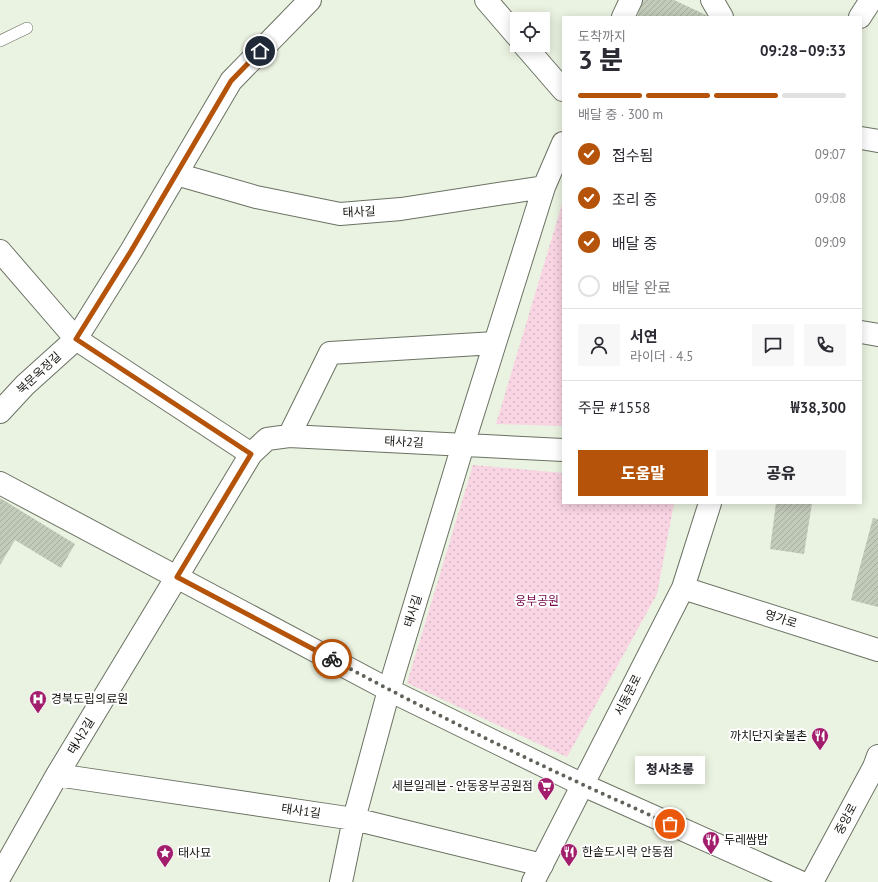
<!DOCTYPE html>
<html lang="ko">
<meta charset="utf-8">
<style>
:root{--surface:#fff;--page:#f7f7f7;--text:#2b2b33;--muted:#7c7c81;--line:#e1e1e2;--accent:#b45309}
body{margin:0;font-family:"PT Sans","Noto Sans KR",sans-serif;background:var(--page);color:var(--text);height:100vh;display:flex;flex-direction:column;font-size:15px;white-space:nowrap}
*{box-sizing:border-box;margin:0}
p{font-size:13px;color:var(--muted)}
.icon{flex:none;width:22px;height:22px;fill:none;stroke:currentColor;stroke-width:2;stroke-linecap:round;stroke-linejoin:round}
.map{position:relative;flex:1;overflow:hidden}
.panel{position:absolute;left:562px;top:16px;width:300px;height:488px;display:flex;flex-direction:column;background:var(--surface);border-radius:0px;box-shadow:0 2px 10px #0003}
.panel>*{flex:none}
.buttons{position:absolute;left:510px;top:12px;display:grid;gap:8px}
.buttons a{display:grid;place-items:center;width:40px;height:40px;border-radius:0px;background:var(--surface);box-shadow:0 2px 10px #0003;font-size:20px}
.pin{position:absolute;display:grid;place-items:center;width:34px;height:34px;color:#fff;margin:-17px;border:2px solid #fff;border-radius:50%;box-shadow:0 1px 4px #0007}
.courier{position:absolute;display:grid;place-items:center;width:40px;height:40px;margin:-20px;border:3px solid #b45309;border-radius:50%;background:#fff;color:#222;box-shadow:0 1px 5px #0007}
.bubble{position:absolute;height:28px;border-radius:0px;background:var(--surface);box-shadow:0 2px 10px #0003;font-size:13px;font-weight:800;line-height:28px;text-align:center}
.head em{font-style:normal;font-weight:800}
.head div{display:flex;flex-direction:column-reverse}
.head{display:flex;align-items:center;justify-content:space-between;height:68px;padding:0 16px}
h1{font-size:26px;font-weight:800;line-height:30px}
.bar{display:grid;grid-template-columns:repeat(4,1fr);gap:6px 4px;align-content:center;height:48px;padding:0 16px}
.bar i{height:5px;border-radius:3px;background:var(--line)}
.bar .selected{background:var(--accent)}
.bar p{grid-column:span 4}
.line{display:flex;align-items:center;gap:10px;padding:0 16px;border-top:1px solid var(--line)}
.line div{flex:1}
.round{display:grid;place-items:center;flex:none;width:42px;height:42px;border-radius:0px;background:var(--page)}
ol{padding:0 16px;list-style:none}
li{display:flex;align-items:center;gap:12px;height:44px}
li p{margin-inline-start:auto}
li .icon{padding:4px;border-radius:50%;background:var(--accent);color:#fff;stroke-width:4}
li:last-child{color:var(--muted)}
li i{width:22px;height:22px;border:2px solid var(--line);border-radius:50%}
.action{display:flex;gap:8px;margin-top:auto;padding:8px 16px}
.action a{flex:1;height:46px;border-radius:0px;background:var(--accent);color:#fff;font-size:16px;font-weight:800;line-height:46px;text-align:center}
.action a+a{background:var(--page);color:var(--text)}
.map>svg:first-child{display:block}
</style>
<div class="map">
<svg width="878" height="882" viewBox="0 0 878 882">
<defs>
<pattern id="grass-dots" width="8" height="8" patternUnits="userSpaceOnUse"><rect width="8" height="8" fill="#f9d4e3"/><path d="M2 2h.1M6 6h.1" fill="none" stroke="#d5b5c2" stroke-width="1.8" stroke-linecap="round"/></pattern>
<pattern id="building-hatch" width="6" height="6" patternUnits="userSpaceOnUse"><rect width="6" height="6" fill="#c2caba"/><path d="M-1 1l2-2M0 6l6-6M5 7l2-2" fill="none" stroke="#a6ad9f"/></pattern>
</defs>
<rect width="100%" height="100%" fill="#eaf2e1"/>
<path fill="url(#grass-dots)" d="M563 201V426L496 424Z
M473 465 563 473V503H674L657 594 567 757 407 683Z"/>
<path fill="url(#building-hatch)" d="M643 0H674L706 15 708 17H637Z
M0 498 75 544 61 568 15 540 0 565Z
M776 503H812L804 554 770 549Z
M873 518 878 519V607L851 600Z"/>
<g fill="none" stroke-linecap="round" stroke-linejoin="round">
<defs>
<path id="lane" d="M0 41 27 28"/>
<path id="street" d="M486 0 517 36
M712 0 722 17
M623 17 631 0
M524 45 563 90
M861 138 878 141
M176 174 256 197 340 214 401 209 544 187
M0 251 76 339 251 454
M861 332 878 335
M0 412 25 385 76 339 131 251 231 81 310 0
M289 436 330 353 495 343
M0 483 389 690 583 785 800 882
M57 775 354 819 542 865
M0 876 57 775 251 454 267 439 289 436 563 450
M341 882 354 819 389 690 463 445 544 187 563 143
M812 882 874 767 878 756"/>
<path id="secondary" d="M860 17 871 0
M683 588 878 650
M533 882 683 588 710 503"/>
</defs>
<use href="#lane" stroke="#6a7263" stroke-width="12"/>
<use href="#street" stroke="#6a7263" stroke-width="24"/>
<use href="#secondary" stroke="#6a7263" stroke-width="24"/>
<use href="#lane" stroke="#fff" stroke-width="11"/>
<use href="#street" stroke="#fff" stroke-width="22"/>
<use href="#secondary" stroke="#fff" stroke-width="22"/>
</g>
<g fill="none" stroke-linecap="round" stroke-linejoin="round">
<path stroke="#5f645a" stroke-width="4" stroke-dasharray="0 7.2" d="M332 659C442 719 555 773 670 824"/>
<path stroke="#b45309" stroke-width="5" d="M260 51 231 81 131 251 76 339 251 454 177 577 332 659"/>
</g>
<defs>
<symbol id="hospital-pin" viewBox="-11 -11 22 30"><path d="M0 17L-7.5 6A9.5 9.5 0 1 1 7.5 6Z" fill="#a21d6b" stroke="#fff"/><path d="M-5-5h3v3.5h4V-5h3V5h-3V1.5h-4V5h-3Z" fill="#fff"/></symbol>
<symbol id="restaurant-pin" viewBox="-11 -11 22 30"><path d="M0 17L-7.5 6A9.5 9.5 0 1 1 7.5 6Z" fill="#a21d6b" stroke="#fff"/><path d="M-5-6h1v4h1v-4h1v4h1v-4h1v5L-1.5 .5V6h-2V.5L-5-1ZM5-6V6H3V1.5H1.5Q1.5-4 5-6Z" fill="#fff"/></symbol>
<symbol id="supermarket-pin" viewBox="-11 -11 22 30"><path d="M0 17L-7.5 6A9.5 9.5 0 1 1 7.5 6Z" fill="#a21d6b" stroke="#fff"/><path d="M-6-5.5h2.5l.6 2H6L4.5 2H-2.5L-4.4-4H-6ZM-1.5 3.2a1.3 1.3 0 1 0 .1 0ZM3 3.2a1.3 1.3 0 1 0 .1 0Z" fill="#fff"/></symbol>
<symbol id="sight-pin" viewBox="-11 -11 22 30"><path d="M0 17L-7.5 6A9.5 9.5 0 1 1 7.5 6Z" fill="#a21d6b" stroke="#fff"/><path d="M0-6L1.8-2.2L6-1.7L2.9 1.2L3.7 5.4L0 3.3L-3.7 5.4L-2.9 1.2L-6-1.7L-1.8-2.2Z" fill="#fff"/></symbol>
</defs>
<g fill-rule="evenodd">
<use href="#hospital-pin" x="28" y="689" width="20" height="27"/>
<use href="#restaurant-pin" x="810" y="726" width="20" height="27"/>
<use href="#supermarket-pin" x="536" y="776" width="20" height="27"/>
<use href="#restaurant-pin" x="701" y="830" width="20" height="27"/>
<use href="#restaurant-pin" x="559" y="842" width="20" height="27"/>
<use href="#sight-pin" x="155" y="843" width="20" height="27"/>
</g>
<g text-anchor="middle" stroke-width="4" stroke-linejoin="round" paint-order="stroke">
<g font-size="12" fill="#141711" stroke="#fff">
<text transform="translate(359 212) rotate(-3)" y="4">태사길</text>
<text transform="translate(39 373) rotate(-43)" y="4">북문옥정길</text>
<text transform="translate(404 442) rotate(3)" y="4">태사2길</text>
<text transform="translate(413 611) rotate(-73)" y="4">태사길</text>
<text transform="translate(781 619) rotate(18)" y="4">영가로</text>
<text transform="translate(628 695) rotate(-63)" y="4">서동문로</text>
<text transform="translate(81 736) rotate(-59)" y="4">태사2길</text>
<text transform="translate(301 811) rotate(8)" y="4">태사1길</text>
<text transform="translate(846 819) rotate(-62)" y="4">중앙로</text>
</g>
<g font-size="12" fill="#760a4b" stroke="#fff">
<text x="537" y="605">웅부공원</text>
</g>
<g font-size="12" fill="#141711" stroke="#fff" text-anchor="start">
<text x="51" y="703">경북도립의료원</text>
<text x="807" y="740" text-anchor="end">까치단지숯불촌</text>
<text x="533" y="790" text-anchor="end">세븐일레븐 - 안동웅부공원점</text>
<text x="724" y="844">두레쌈밥</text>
<text x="582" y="856">한솥도시락 안동점</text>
<text x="178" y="857">태사묘</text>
</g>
</g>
</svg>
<div class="buttons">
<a><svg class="icon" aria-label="locate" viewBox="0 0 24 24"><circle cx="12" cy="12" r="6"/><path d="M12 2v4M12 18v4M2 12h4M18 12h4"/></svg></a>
</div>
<div class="pin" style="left:670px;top:824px;background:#ea580c"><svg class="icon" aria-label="bag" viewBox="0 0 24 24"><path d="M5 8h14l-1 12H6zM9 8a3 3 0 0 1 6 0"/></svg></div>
<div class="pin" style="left:260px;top:51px;background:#1f2937"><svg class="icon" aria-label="home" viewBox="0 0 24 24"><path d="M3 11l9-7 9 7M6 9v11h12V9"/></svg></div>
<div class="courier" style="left:332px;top:659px"><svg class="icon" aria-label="bike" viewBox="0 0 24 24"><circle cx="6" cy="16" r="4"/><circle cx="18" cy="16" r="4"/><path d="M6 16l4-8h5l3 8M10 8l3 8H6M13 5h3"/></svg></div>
<div class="bubble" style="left:635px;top:756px;width:70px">청사초롱</div>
<section class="panel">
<div class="head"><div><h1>3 분</h1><p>도착까지</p></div><em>09:28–09:33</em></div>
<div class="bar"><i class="selected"></i><i class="selected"></i><i class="selected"></i><i></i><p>배달 중 · 300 m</p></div>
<ol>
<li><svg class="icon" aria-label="check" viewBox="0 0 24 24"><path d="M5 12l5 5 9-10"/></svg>접수됨<p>09:07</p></li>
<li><svg class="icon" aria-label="check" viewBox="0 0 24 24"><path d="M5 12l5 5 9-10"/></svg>조리 중<p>09:08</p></li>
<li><svg class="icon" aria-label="check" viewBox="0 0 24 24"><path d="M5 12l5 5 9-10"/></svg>배달 중<p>09:09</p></li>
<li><i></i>배달 완료</li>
</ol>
<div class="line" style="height:72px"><a class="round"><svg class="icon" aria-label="person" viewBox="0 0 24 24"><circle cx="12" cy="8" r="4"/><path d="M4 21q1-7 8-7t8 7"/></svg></a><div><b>서연</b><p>라이더 · 4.5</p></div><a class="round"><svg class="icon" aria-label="chat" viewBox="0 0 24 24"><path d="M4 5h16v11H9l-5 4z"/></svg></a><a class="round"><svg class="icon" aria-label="phone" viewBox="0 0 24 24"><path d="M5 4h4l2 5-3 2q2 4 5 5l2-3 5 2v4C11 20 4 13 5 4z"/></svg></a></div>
<div class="line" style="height:52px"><div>주문 #1558</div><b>₩38,300</b></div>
<div class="action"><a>도움말</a><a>공유</a></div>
</section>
</div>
